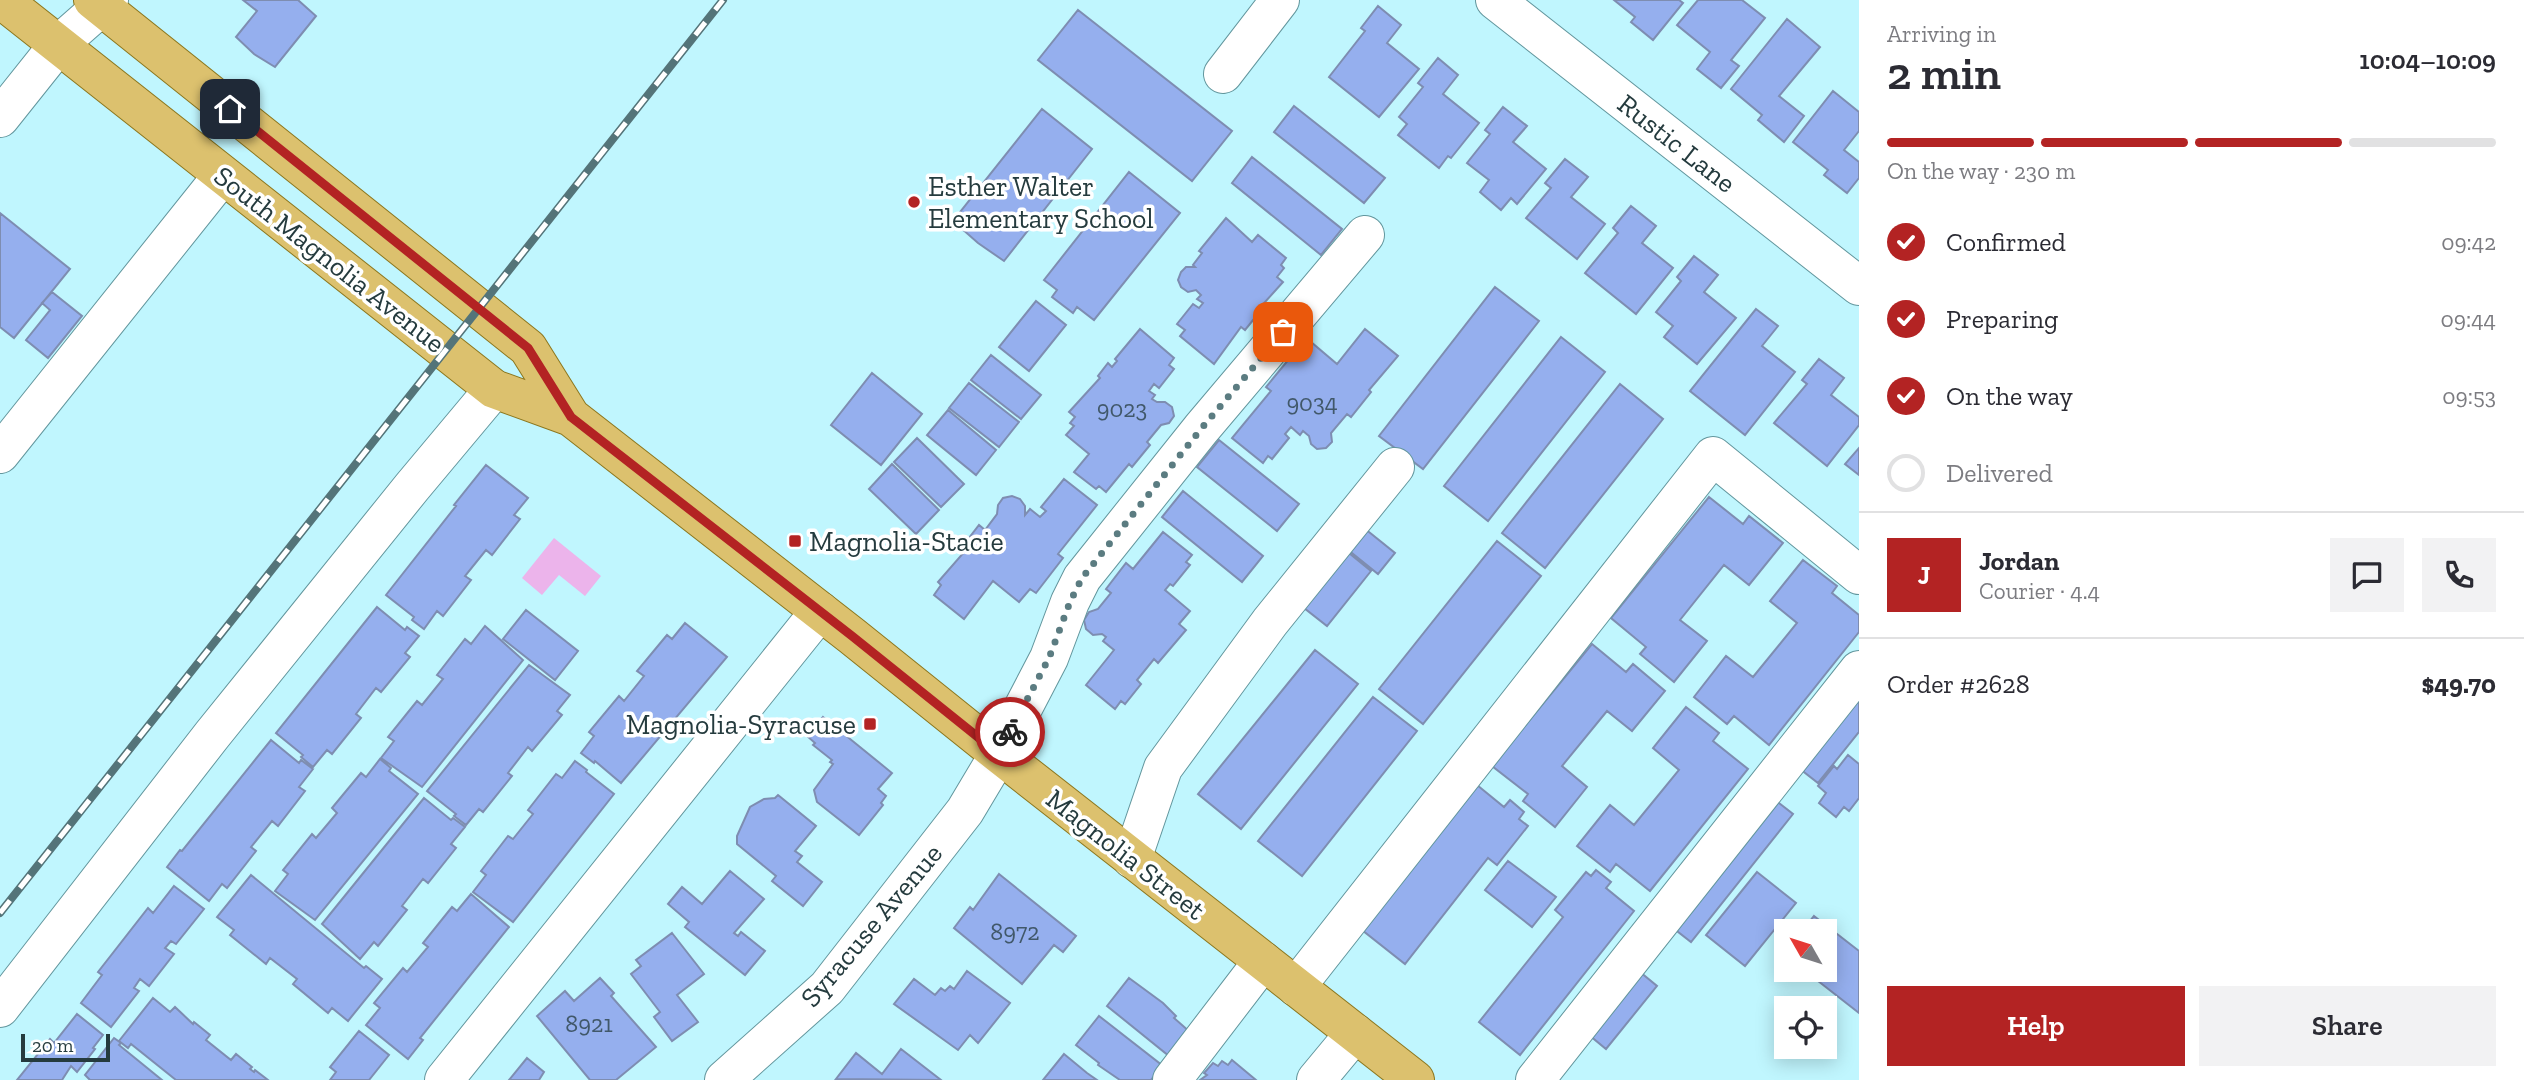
<!DOCTYPE html>
<meta charset="utf-8">
<style>
:root{--surface:#fff;--page:#f2f2f3;--text:#2b2b33;--muted:#7c7c81;--line:#e1e1e2;--accent:#b32323}
body{margin:0;font-family:"Zilla Slab",serif;background:var(--page);color:var(--text);height:100vh;display:flex;flex-direction:column;font-size:26px;white-space:nowrap}
*{box-sizing:border-box;margin:0}
p{font-size:23px;color:var(--muted)}
.icon{flex:none;width:38px;height:38px;fill:none;stroke:currentColor;stroke-width:2;stroke-linecap:round;stroke-linejoin:round}
.map{position:relative;flex:1;overflow:hidden}
.panel{display:flex;flex-direction:column;background:var(--surface);width:665px}
.panel>*{flex:none}
.needle{width:46px;rotate:309deg}
.fabs{position:absolute;left:1774px;top:919px;display:grid;gap:14px}
.fabs a{display:grid;place-items:center;width:63px;height:63px;border-radius:0px;background:var(--surface);box-shadow:0 4px 18px #0003;font-size:35px}
.scale{position:absolute;left:21px;bottom:18px;width:89px;box-sizing:border-box;padding-left:7px;border:4px solid #253b3e;border-top:0;font-size:19px;line-height:24px;white-space:nowrap;color:#253b3e;-webkit-text-stroke:5px #fff;paint-order:stroke}
.pin{position:absolute;display:grid;place-items:center;width:60px;height:60px;color:#fff;margin:-30px;border-radius:14px;box-shadow:0 4px 10px #0006}
.courier{position:absolute;display:grid;place-items:center;width:70px;height:70px;margin:-35px;border:5px solid #b32323;border-radius:50%;background:#fff;color:#222;box-shadow:0 2px 9px #0007}
.head em{font-style:normal;font-weight:600}
.head div{display:flex;flex-direction:column-reverse}
.head{display:flex;align-items:center;justify-content:space-between;height:119px;padding:0 28px}
h1{font-size:46px;font-weight:600;line-height:52px}
.bar{display:grid;grid-template-columns:repeat(4,1fr);gap:10px 7px;align-content:center;height:84px;padding:0 28px}
.bar i{height:9px;border-radius:5px;background:var(--line)}
.bar .current{background:var(--accent)}
.bar p{grid-column:span 4}
.line{display:flex;align-items:center;gap:18px;padding:0 28px;border-top:2px solid var(--line)}
.line div{flex:1}
.round{display:grid;place-items:center;flex:none;width:74px;height:74px;border-radius:0px;background:var(--page)}
ol{padding:0 28px;list-style:none}
li{display:flex;align-items:center;gap:21px;height:77px}
li p{margin-inline-start:auto}
li .icon{padding:7px;border-radius:50%;background:var(--accent);color:#fff;stroke-width:4}
li:last-child{color:var(--muted)}
li i{width:38px;height:38px;border:4px solid var(--line);border-radius:50%}
.action{display:flex;gap:14px;margin-top:auto;padding:14px 28px}
.action a{flex:1;height:80px;border-radius:0px;background:var(--accent);color:#fff;font-size:28px;font-weight:600;line-height:80px;text-align:center}
.action a+a{background:var(--page);color:var(--text)}
main{display:flex;flex:1;min-height:0}
.map>svg:first-child{display:block}
</style>
<main>
<div class="map">
<svg width="1859" height="1080" viewBox="0 0 1859 1080">
<rect width="100%" height="100%" fill="#c0f6fe"/>
<path fill="#ecb4eb" d="M554 538 601 576 585 596 559 575 542 595 522 578Z"/>
<path fill="#95afee" stroke="#7e8db1" stroke-width="2" d="M243 0H298L316 16 275 67 254 54 236 37 257 11Z
M1614 0H1679L1683 3 1653 40 1631 22 1635 17Z
M1698 0H1742L1765 18 1731 60 1739 66 1721 88 1697 69 1710 52 1677 25Z
M1378 6 1401 25 1387 43 1419 69 1379 117 1329 77 1365 31 1361 28Z
M1078 10 1232 131 1192 181 1038 60Z
M1787 19 1820 47 1779 96 1804 116 1784 142 1758 120 1762 115 1731 89Z
M1438 58 1458 75 1443 94 1479 123 1451 158 1448 156 1439 168 1398 135 1407 124 1399 117 1423 87 1418 83Z
M1833 91 1859 112V131L1844 150 1859 162V178L1847 193 1824 175 1828 170 1793 142Z
M1294 106 1385 178 1364 203 1274 132Z
M1503 107 1527 126 1513 142 1546 169 1517 204 1511 198 1501 210 1480 192 1489 180 1467 163 1490 134 1485 130Z
M1042 109 1092 149 1004 261 978 243 953 221Z
M1252 157 1342 229 1321 255 1232 183Z
M1565 159 1588 177 1571 197 1605 224 1577 259 1526 218 1551 188 1545 183Z
M1129 172 1180 213 1094 320 1077 307 1073 313 1052 297 1057 290 1044 280Z
M1631 206 1656 226 1642 243 1673 268 1636 314 1585 273 1618 233 1613 228Z
M0 213 70 269 14 338 0 327Z
M1226 218 1252 242 1258 235 1286 258 1281 265 1284 268 1277 277 1283 282 1256 312 1258 314 1245 330 1241 327 1214 364 1180 336 1185 330 1177 324 1193 304 1199 308 1203 303 1197 299 1201 295 1196 290 1188 292 1181 287 1178 280 1181 272 1186 267H1195L1193 265 1202 253 1199 251Z
M1694 256 1718 275 1704 292 1736 318 1697 364 1664 337 1673 326 1656 312 1681 281 1677 277Z
M1495 287 1539 321 1423 469 1379 436Z
M52 292 82 316 48 358 26 340 50 310 42 303Z
M1036 301 1066 325 1029 371 999 347Z
M1756 309 1778 326 1762 346 1795 372 1745 435 1690 391Z
M1140 329 1174 358 1169 365 1174 369 1159 388 1154 384 1149 391 1155 395 1152 399 1157 402H1165L1172 407 1174 416 1169 423 1161 425 1147 442 1150 445 1132 467 1129 464 1106 492 1099 486 1096 489 1074 472 1089 454 1066 435 1074 426 1070 423 1075 417 1069 412 1100 378 1098 376 1108 363 1112 367 1117 361 1115 359Z
M1365 329 1398 356 1369 390 1371 392 1351 417 1347 414 1331 433 1332 442 1326 448 1317 449 1311 444 1309 436 1303 431 1300 435 1291 427 1285 434 1289 438 1272 459 1268 456 1263 463 1232 438 1271 391 1266 387 1294 353 1299 357 1311 342 1337 364Z
M1561 337 1605 372 1488 521 1444 486Z
M991 355 1041 395 1021 419 971 380Z
M1819 359 1844 378 1831 395 1859 417V425L1827 466 1774 423 1807 384 1802 380Z
M872 373 922 414 881 465 831 425Z
M969 383 1019 422 999 447 949 408Z
M1620 384 1663 419 1545 568 1502 533Z
M948 410 996 450 976 475 927 435Z
M917 438 964 484 941 507 894 462Z
M1219 440 1299 504 1277 531 1197 467Z
M1859 448V475L1845 464Z
M892 464 939 510 916 534 869 489Z
M486 465 528 498 514 515 520 519 492 555 486 550 465 576 471 580 443 616 437 611 424 629 412 620 414 617 386 595 456 506 454 505Z
M1064 479 1097 505 1058 554 1063 558 1036 593 1030 589 1019 602 993 581 964 619 934 595 941 585 938 582 966 550 962 547 979 525 985 530 997 514 998 505 1003 498 1012 496 1020 499 1025 506V515L1030 509 1040 517 1046 511 1041 507Z
M1183 491 1263 556 1242 582 1162 517Z
M1709 497 1743 524 1749 516 1783 543 1749 585 1724 565 1680 620 1707 641 1674 682 1640 654 1646 647 1611 618Z
M1364 528 1395 553 1378 574 1347 549Z
M1163 532 1192 555 1186 562 1190 565 1173 586 1170 584 1165 590 1190 611 1179 624 1186 630 1158 663 1154 659 1137 680 1141 684 1125 704 1121 701 1115 709 1086 685 1114 650 1103 641 1106 637 1102 634 1093 635 1086 629 1084 620 1089 612 1098 609 1111 593 1106 589 1126 563 1133 569Z
M1497 541 1541 576 1423 724 1379 689Z
M1344 549 1371 571 1327 626 1299 604Z
M1803 560 1837 586 1832 593 1859 615V632L1769 745 1734 716 1727 724 1694 697 1726 656 1753 677 1797 623 1770 601Z
M377 607 405 630 407 627 419 636 405 653 410 657 381 692 376 688 356 714 361 718 332 754 327 750 313 767 301 757 303 755 276 733Z
M526 610 578 651 555 680 503 639Z
M685 623 727 657 621 783 595 761 594 763 581 753 594 736 589 732 619 696 624 701 644 676 637 671 667 635 672 639Z
M485 626 523 660 422 787 381 758 394 741 388 737 417 701 422 705 443 679 437 675 465 639 471 644Z
M1592 644 1626 672 1633 664 1665 691 1632 731 1607 711 1562 766 1587 787 1555 827 1523 801 1528 794 1492 766Z
M1315 650 1358 684 1241 829 1198 794Z
M529 665 570 695 557 711 562 715 532 751 528 747 508 773 512 776 483 812 479 809 466 825 454 816 456 814 427 791Z
M1859 686V732L1818 783 1795 765Z
M1373 697 1417 731 1302 876 1258 841Z
M1686 707 1719 733 1713 741 1748 769 1650 891 1616 864 1610 872 1577 846 1610 805 1634 825 1679 770 1653 748Z
M823 717 892 773 878 789 886 796 881 803 883 805 859 835 817 802 814 790 833 764 830 762 832 760 813 745 815 743 807 736Z
M271 740 299 763 301 760 313 769 299 787 305 791 278 826 272 821 251 847 256 851 227 888 222 884 209 901 167 867 180 850 182 851Z
M1848 755 1859 764V798L1849 811 1844 807 1836 817 1819 803 1826 793 1818 786 1834 766 1837 769Z
M380 759 391 768 389 771 418 794 315 920 275 891 288 874 283 870 312 834 316 838 337 813 332 808 361 773 366 777Z
M575 761 587 770 586 772 614 794 513 922 473 892 486 875 481 871 508 836 513 839 533 814 528 810 556 774 562 778Z
M1477 785 1504 807 1510 800 1524 812 1519 819 1528 826 1497 865 1488 858 1405 964 1362 930Z
M778 795 816 826 795 851 802 856 797 862 822 882 803 906 772 881 776 876 737 844V836L750 807 764 799 775 798Z
M1770 796 1793 814 1691 942 1668 924Z
M424 798 451 820 453 818 465 827 451 844 456 848 428 883 423 879 402 906 407 910 378 946 374 942 360 959 322 924Z
M1508 861 1556 897 1532 927 1485 890Z
M1596 870 1611 882 1606 888 1634 911 1520 1055 1479 1022 1563 917 1555 910 1586 872 1591 876Z
M730 871 764 899 734 933 738 936 741 932 765 951 745 975 685 927 689 922 668 904 682 887 702 904Z
M1757 872 1796 903 1745 966 1706 935Z
M999 874 1076 936 1063 952 1054 945 1022 984 954 928 970 907 973 910Z
M251 875 364 968 366 966 382 979 348 1021 332 1008 328 1013 293 984 297 979 270 958 266 964 230 935 234 930 217 917Z
M174 886 204 909 176 944 171 941 165 948 174 954 149 986 140 979 134 988 139 991 111 1027 81 1003 102 975 98 972 148 908 153 913Z
M471 894 509 927 420 1038 423 1040 408 1059 366 1025 380 1008 374 1003 403 968 407 972 428 947 423 943 452 907 457 911Z
M1814 916 1859 951V1013L1804 970H1825V931H1802Z
M672 933 704 974 677 995 698 1022 672 1041 654 1017 660 1012 631 974 641 966 636 960Z
M1634 967 1657 986 1606 1049 1583 1030Z
M967 971 1010 1003 978 1043 970 1035 958 1050 894 1004 914 979 935 995 941 988 945 991 950 986 954 989Z
M600 978 614 993 611 996 656 1047 616 1080H590L537 1016 565 991 574 1001Z
M1129 978 1163 1003 1176 1016 1174 1018 1190 1032 1169 1056 1107 1006Z
M153 998 170 1012 175 1007 193 1024 194 1022 210 1035 206 1040 231 1060 236 1054 252 1067 250 1069 254 1072 255 1070 268 1080H176L131 1044 128 1048 119 1041Z
M77 1014 103 1035 93 1048 95 1049 77 1072 71 1066 62 1080H17L50 1039 54 1043Z
M1099 1016 1163 1066 1151 1080H1120L1098 1065 1099 1063 1076 1045Z
M359 1031 389 1055 369 1080H330L336 1072 330 1067Z
M114 1038 121 1043 119 1045 162 1080H90L85 1075Z
M901 1049 941 1080 836 1079 856 1053 882 1074Z
M1064 1054 1087 1073 1097 1080H1043Z
M527 1058 544 1072 539 1080H509Z
M1232 1060 1256 1080H1200L1207 1075 1204 1073 1213 1063 1218 1066 1222 1061 1228 1065Z"/>
<g fill="none" stroke-linecap="round" stroke-linejoin="round">
<defs>
<path id="minor" d="M1495 0 1859 286
M1223 74 1280 0
M0 118 59 44 109 0
M0 454 222 176
M1132 859 1163 768 1270 622 1395 467
M1296 987 1713 456 1859 575
M0 1008 212 735 412 487 494 389
M444 1080 820 611
M724 1080 827 988 965 811 999 754 1049 658 1070 602 1082 578 1201 429 1365 235
M1172 1080 1263 961
M1316 1080 1355 1033
M1535 1080 1859 670"/>
<path id="major" d="M2 0 494 389 571 417 852 636 999 754 1415 1080
M93 0 528 348 571 417"/>
</defs>
<use href="#minor" stroke="#62969d" stroke-width="40"/>
<use href="#major" stroke="#8c771e" stroke-width="40"/>
<use href="#minor" stroke="#fff" stroke-width="38"/>
<use href="#major" stroke="#dcc16e" stroke-width="38"/>
<defs>
<path id="rail" d="M0 913 723 0"/>
</defs>
<use href="#rail" stroke="#547479" stroke-width="8"/>
<use href="#rail" stroke="#fff" stroke-width="5" stroke-dasharray="16" stroke-linecap="butt"/>
</g>
<g fill="none" stroke-linecap="round" stroke-linejoin="round">
<path stroke="#5b7c81" stroke-width="7" stroke-dasharray="0 12.6" d="M1010 732 1049 658 1070 602 1082 578 1201 429 1283 332"/>
<path stroke="#b32323" stroke-width="9" d="M230 109 528 348 571 417 852 636 999 754 1010 732"/>
</g>
<g fill="#b32323" stroke="#fff" stroke-width="2.5">
<circle cx="914" cy="202" r="7"/>
<rect x="788" y="534" width="14" height="14" rx="3.5"/>
<rect x="863" y="717" width="14" height="14" rx="3.5"/>
</g>
<g text-anchor="middle" stroke-width="7" stroke-linejoin="round" paint-order="stroke">
<g font-size="24" fill="#41586a">
<text x="1312" y="411">9034</text>
<text x="1122" y="417">9023</text>
<text x="1015" y="940">8972</text>
<text x="589" y="1032">8921</text>
</g>
<g font-size="28" fill="#253b3e" stroke="#fff">
<text transform="translate(1677 143) rotate(38)" y="10">Rustic Lane</text>
<text transform="translate(330 259) rotate(38)" y="10">South Magnolia Avenue</text>
<text transform="translate(1126 854) rotate(38)" y="10">Magnolia Street</text>
<text transform="translate(871 925) rotate(-50)" y="10">Syracuse Avenue</text>
</g>
<g font-size="28" fill="#253b3e" stroke="#fff" text-anchor="start">
<text x="928" y="196">Esther Walter<tspan x="928" dy="32">Elementary School</tspan></text>
<text x="809" y="551">Magnolia-Stacie</text>
<text x="856" y="734" text-anchor="end">Magnolia-Syracuse</text>
</g>
</g>
</svg>
<div class="fabs">
<a><svg class="needle" viewBox="-14 -14 28 28"><path d="M0-13l5 13h-10z" fill="#e53935"/><path d="M0 13l5-13h-10z" fill="#7c7c81"/></svg></a>
<a><svg class="icon" aria-label="locate" viewBox="0 0 24 24"><circle cx="12" cy="12" r="6"/><path d="M12 2v4M12 18v4M2 12h4M18 12h4"/></svg></a>
</div>
<div class="scale">20 m</div>
<div class="pin" style="left:1283px;top:332px;background:#ea580c"><svg class="icon" aria-label="bag" viewBox="0 0 24 24"><path d="M5 8h14l-1 12H6zM9 8a3 3 0 0 1 6 0"/></svg></div>
<div class="pin" style="left:230px;top:109px;background:#1f2937"><svg class="icon" aria-label="home" viewBox="0 0 24 24"><path d="M3 11l9-7 9 7M6 9v11h12V9"/></svg></div>
<div class="courier" style="left:1010px;top:732px"><svg class="icon" aria-label="bike" viewBox="0 0 24 24"><circle cx="6" cy="16" r="4"/><circle cx="18" cy="16" r="4"/><path d="M6 16l4-8h5l3 8M10 8l3 8H6M13 5h3"/></svg></div>
</div>
<section class="panel">
<div class="head"><div><h1>2 min</h1><p>Arriving in</p></div><em>10:04–10:09</em></div>
<div class="bar"><i class="current"></i><i class="current"></i><i class="current"></i><i></i><p>On the way · 230 m</p></div>
<ol>
<li><svg class="icon" aria-label="check" viewBox="0 0 24 24"><path d="M5 12l5 5 9-10"/></svg>Confirmed<p>09:42</p></li>
<li><svg class="icon" aria-label="check" viewBox="0 0 24 24"><path d="M5 12l5 5 9-10"/></svg>Preparing<p>09:44</p></li>
<li><svg class="icon" aria-label="check" viewBox="0 0 24 24"><path d="M5 12l5 5 9-10"/></svg>On the way<p>09:53</p></li>
<li><i></i>Delivered</li>
</ol>
<div class="line" style="height:126px"><b class="round" style="background:var(--accent);color:#fff">J</b><div><b>Jordan</b><p>Courier · 4.4</p></div><a class="round"><svg class="icon" aria-label="chat" viewBox="0 0 24 24"><path d="M4 5h16v11H9l-5 4z"/></svg></a><a class="round"><svg class="icon" aria-label="phone" viewBox="0 0 24 24"><path d="M5 4h4l2 5-3 2q2 4 5 5l2-3 5 2v4C11 20 4 13 5 4z"/></svg></a></div>
<div class="line" style="height:91px"><div>Order #2628</div><b>$49.70</b></div>
<div class="action"><a>Help</a><a>Share</a></div>
</section>
</main>
